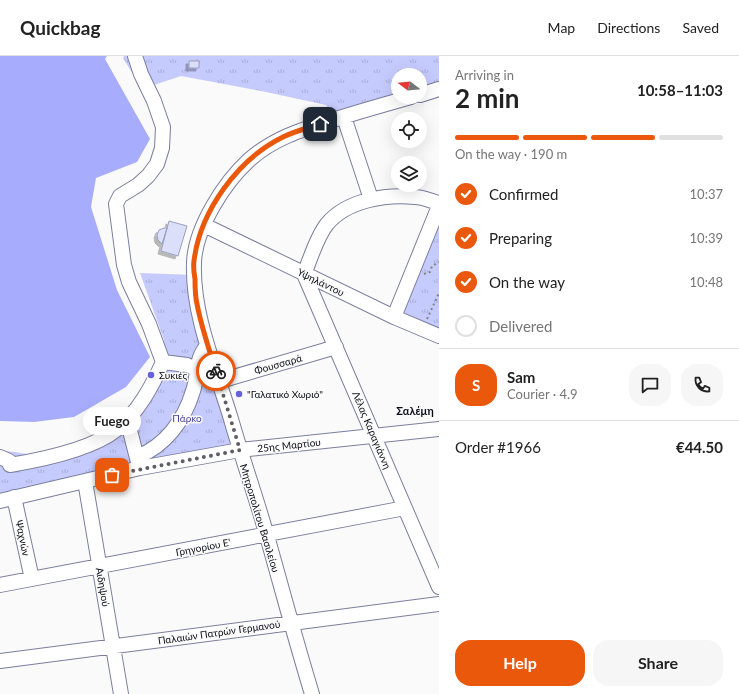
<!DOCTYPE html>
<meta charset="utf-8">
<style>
:root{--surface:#fff;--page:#f6f6f6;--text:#222;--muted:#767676;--line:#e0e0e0;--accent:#ea580c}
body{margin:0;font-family:Lato,sans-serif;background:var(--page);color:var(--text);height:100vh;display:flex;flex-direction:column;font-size:15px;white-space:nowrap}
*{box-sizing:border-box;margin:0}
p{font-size:13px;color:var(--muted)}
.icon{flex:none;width:22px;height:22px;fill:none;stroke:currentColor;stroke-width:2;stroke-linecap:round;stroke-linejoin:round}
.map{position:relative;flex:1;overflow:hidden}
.details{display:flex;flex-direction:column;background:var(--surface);width:300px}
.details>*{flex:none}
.needle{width:26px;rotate:286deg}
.buttons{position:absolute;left:391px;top:12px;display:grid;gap:8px}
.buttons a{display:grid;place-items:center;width:36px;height:36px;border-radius:50%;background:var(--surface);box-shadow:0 4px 16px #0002;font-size:20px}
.pin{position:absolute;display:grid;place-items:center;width:34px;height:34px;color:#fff;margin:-17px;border-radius:8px;box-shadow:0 2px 6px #0006}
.courier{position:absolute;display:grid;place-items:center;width:40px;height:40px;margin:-20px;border:3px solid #ea580c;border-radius:50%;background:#fff;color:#222;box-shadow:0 1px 5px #0007}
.bubble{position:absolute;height:28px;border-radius:14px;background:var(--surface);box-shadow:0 4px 16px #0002;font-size:13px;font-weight:700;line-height:28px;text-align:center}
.overview em{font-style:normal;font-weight:700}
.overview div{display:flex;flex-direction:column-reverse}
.overview{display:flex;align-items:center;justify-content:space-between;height:68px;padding:0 16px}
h1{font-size:26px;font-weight:700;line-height:30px}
.bar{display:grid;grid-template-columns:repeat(4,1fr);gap:6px 4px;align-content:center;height:48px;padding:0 16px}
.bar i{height:5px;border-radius:3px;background:var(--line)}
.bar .current{background:var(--accent)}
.bar p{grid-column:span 4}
.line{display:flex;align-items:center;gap:10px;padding:0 16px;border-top:1px solid var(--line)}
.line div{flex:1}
.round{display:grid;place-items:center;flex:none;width:42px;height:42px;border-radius:16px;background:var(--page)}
ol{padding:0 16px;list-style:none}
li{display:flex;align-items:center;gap:12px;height:44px}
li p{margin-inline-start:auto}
li .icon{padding:4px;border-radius:50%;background:var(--accent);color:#fff;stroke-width:4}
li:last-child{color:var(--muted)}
li i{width:22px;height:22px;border:2px solid var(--line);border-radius:50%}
.cta{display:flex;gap:8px;margin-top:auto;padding:8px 16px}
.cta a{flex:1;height:46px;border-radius:16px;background:var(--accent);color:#fff;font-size:16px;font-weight:700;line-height:46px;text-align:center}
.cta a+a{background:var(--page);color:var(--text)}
header{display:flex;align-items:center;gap:24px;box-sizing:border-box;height:56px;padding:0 20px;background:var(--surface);border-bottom:1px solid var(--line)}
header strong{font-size:19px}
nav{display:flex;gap:22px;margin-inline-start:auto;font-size:14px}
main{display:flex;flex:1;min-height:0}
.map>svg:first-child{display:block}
</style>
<header>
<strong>Quickbag</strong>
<nav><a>Map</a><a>Directions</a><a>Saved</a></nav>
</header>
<main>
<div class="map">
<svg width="439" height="638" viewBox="0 0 439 638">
<defs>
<pattern id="park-tufts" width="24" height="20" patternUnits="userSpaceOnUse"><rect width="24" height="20" fill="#c6cbfd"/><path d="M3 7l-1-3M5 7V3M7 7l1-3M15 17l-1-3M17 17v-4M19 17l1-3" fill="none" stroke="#a9add8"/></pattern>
<filter id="shadow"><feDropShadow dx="-3" dy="3" stdDeviation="0" flood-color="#0004"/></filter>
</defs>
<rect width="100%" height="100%" fill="#fafafa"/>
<path fill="url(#park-tufts)" d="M124 0H439V30L420 35V19H398V41L332 61 326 49 266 36 181 20 142 33 123 2Z
M439 150V280L394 261Z
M140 217 195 219 240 394 0 445V394L55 402 111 385 165 312 164 284Z"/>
<path fill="#a7adfc" d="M0 0H107L105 3 150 83 137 106 96 122 91 151 117 234 150 301 126 331 74 361 34 366 0 365Z"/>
<path fill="#dcdffa" stroke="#9a9ebd" filter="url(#shadow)" d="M189 5H199V12H189Z
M169 165 187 170 178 200 161 195Z
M164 172H167L162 188 158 184 157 179 159 174Z"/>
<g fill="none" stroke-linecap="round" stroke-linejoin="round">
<defs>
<path id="minor" d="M420 39 439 33
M344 61 371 143
M439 147C431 145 423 141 415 141 386 138 347 144 327 168 316 182 311 202 304 218L439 531
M204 169 394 261 439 280
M394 261 439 150
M163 306 187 309 198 314
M220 325 336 291
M127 363 139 410
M0 401 9 405 10 409C40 404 92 393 116 374 138 357 152 330 163 306L149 268 129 226 124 209 116 148 120 140 138 129 148 120 157 108 162 92 163 71 154 45 141 18 135 0
M137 401C165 390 184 365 193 335 197 324 196 310 201 299 203 295 205 292 207 289
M85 425 121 638
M14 441 32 523
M0 445 140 412 240 394 439 373
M0 529 405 452
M0 605 439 548
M312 638C296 586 282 533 267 480 256 441 242 402 231 363 216 313 192 259 194 207 195 172 224 127 249 104 275 81 304 73 336 63 361 55 386 48 411 41"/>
</defs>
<use href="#minor" stroke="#7b7e9d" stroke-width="16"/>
<path stroke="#828388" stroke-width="2" stroke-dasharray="2 3" stroke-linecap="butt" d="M424 218 430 216 432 210 439 206
M427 263 439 237"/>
<use href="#minor" stroke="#fff" stroke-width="14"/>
</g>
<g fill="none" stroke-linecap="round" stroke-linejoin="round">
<path stroke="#5f5f66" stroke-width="4" stroke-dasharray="0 7.2" d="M112 419 240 394 216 315"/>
<path stroke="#ea580c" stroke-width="5" d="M216 315C209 293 201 270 197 248 195 240 195 231 195 223 194 217 193 211 194 205 200 155 238 103 283 81 295 75 308 72 320 68"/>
</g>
<g fill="#6662db" stroke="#fafafa" stroke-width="1.5">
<circle cx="151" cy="319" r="4"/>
<circle cx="239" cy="338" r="4"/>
</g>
<g text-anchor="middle" stroke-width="3" stroke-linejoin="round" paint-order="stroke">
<g font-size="10" fill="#0b0c17" stroke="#fafafa">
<text transform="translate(321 226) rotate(26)" y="4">Υψηλάντου</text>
<text transform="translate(278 308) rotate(-16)" y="4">Φουσσαρά</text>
<text transform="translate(372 374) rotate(67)" y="4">Λέλας Καραγιάννη</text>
<text transform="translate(289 389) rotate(-6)" y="4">25ης Μαρτίου</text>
<text transform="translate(260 462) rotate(73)" y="4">Μητροπολίτου Βασιλείου</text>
<text transform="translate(23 482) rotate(78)" y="4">Ψαχνών</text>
<text transform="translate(203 491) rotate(-11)" y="4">Γρηγορίου Ε'</text>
<text transform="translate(103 531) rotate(80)" y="4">Αιδηψού</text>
<text transform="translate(219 576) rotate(-8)" y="4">Παλαιών Πατρών Γερμανού</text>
</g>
<g font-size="10" fill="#0b0c17" stroke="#fafafa" text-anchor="start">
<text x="159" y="323">Συκιές</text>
<text x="247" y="342">"Γαλατικό Χωριό"</text>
</g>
<g font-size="10" fill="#47439e" stroke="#fafafa">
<text x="187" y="366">Πάρκο</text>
</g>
<g font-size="11" font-weight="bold" fill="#0b0c17" stroke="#fafafa">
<text x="415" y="359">Σαλέμη</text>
</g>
</g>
</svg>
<div class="buttons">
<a><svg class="needle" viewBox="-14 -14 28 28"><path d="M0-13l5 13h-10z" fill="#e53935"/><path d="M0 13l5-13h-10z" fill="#767676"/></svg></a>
<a><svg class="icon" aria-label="locate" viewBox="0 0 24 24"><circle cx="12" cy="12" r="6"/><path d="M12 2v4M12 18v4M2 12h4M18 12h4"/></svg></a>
<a><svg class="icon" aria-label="layers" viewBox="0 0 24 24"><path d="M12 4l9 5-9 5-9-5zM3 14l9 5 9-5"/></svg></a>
</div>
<div class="pin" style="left:112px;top:419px;background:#ea580c"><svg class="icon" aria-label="bag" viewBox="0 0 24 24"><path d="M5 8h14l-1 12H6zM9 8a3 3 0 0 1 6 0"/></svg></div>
<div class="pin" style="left:320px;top:68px;background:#1f2937"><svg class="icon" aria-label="home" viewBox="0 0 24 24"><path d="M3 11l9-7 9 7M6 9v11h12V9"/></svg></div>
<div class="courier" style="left:216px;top:315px"><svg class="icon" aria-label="bike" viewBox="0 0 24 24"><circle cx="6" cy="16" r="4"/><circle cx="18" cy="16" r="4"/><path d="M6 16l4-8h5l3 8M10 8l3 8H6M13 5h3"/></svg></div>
<div class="bubble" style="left:83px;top:351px;width:58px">Fuego</div>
</div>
<section class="details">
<div class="overview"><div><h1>2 min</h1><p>Arriving in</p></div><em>10:58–11:03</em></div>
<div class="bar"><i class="current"></i><i class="current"></i><i class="current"></i><i></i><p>On the way · 190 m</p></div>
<ol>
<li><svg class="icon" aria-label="check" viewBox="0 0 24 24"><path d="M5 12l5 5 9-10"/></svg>Confirmed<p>10:37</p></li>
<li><svg class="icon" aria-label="check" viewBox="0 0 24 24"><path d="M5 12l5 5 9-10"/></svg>Preparing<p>10:39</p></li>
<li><svg class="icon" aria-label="check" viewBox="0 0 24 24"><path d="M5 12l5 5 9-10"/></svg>On the way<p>10:48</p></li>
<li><i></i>Delivered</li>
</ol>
<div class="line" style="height:72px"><b class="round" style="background:var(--accent);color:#fff">S</b><div><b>Sam</b><p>Courier · 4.9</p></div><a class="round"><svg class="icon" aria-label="chat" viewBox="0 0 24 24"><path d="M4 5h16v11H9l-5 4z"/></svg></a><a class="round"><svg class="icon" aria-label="phone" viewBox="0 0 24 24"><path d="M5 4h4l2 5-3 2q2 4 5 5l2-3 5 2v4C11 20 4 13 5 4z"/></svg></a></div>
<div class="line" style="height:52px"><div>Order #1966</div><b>€44.50</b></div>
<div class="cta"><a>Help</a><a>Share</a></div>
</section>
</main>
